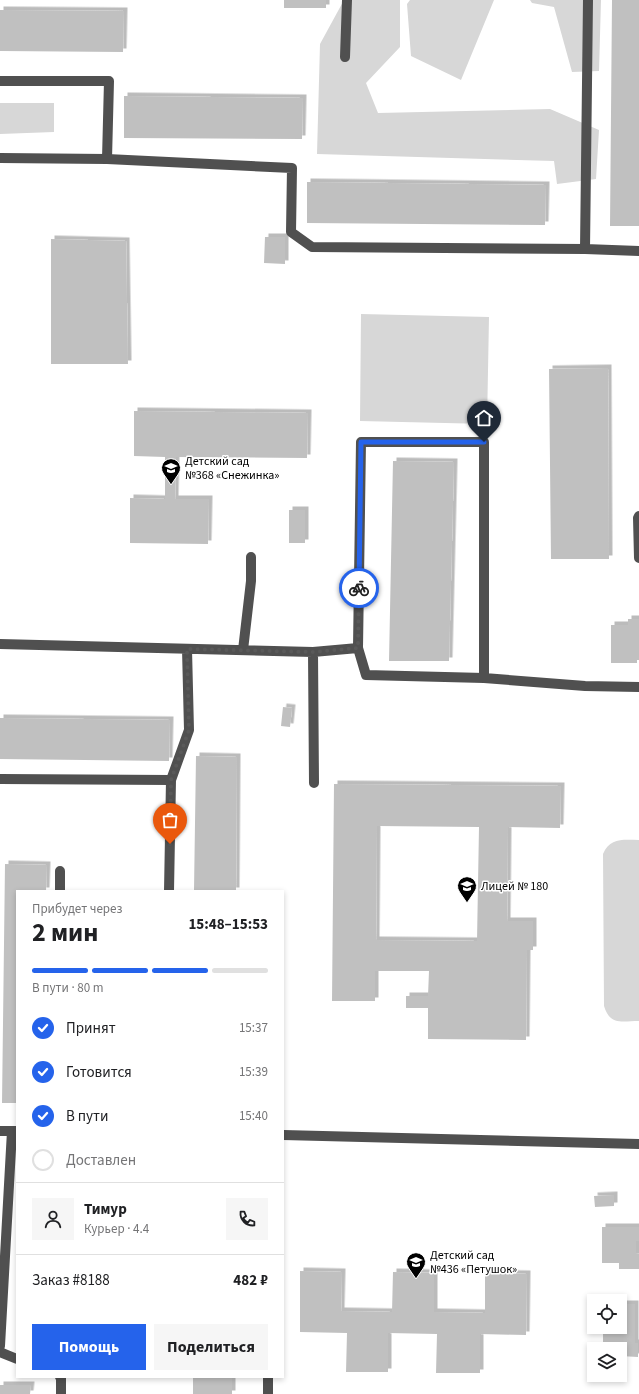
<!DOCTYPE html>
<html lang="ru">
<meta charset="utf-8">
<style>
:root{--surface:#fff;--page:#f6f6f6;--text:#202124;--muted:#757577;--line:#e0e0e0;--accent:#2563eb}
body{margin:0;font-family:"Source Sans 3",sans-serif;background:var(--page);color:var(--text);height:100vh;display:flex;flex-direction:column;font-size:15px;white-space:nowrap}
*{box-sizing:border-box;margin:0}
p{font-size:13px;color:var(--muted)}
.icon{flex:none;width:22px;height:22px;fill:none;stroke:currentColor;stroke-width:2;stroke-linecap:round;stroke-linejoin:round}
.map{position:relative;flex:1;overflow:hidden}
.details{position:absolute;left:16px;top:890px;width:268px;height:488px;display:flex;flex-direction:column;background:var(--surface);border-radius:0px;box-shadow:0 2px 6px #0003}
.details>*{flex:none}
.buttons{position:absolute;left:587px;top:1294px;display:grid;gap:8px}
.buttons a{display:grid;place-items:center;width:40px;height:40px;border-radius:0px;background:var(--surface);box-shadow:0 2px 6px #0003;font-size:20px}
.pin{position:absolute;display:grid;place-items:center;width:34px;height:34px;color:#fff;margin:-41px -17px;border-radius:50% 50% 50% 0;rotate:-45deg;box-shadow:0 0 4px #0007}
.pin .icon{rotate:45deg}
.courier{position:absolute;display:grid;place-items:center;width:40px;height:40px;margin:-20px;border:3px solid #2563eb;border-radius:50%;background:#fff;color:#222;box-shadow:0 1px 5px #0007}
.head em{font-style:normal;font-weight:700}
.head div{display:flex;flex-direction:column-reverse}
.head{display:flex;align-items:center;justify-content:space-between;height:68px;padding:0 16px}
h1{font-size:26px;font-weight:700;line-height:30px}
.bar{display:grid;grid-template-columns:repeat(4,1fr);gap:6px 4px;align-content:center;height:48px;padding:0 16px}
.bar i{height:5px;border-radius:3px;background:var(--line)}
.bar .on{background:var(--accent)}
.bar p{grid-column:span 4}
.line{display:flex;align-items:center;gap:10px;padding:0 16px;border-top:1px solid var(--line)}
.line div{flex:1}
.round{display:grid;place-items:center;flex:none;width:42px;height:42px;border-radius:0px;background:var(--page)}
ol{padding:0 16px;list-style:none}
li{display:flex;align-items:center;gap:12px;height:44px}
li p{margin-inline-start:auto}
li .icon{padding:4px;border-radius:50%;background:var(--accent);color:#fff;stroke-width:4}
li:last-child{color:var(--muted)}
li i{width:22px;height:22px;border:2px solid var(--line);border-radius:50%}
.cta{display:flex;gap:8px;margin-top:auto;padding:8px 16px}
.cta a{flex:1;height:46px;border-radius:0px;background:var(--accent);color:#fff;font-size:16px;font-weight:700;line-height:46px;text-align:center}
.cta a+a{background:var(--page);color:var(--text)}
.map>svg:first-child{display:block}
</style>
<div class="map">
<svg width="639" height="1394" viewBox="0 0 639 1394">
<defs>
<filter id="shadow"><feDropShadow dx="3.5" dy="-3.5" stdDeviation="0" flood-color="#0004"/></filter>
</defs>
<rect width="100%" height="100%" fill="#fff"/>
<path fill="#d7d7d7" d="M344 0H400V47L366 83 378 113 550 109 599 130 596 179 557 184 554 161 317 154 320 44Z
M410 0H494L461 80 411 56 407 4Z
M530 0H601L599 71 572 72 554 7 532 3Z
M0 103H54V132L0 134Z
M361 314 489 317 487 424 360 421Z
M639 840V1021C622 1021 610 1026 604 1006L603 854C610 837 624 840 639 840Z"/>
<path fill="#c0c0c0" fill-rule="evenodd" filter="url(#shadow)" d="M284 0H326V8H284Z
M612 0H639V226H610Z
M0 10 124 11 123 52 0 51Z
M124 96 303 98 302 139 124 138Z
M307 182 546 185 545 225 307 223Z
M265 237H285V264L264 263Z
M51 239 126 241 128 364H51Z
M608 368 609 559H551L549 369Z
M134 411 308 413 307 458 176 457 175 499H209L208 544 130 543V498L165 499V457L134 456Z
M393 461 454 462 449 661H389Z
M289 510H305V543H289Z
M628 619H639V660H637V663H611V625H628Z
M283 707 292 708 290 727 281 726Z
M0 718 170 720 169 761 0 759Z
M196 756 237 757 236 891H194Z
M334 784 561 786 560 828 508 827 507 921H533V950H527L526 1040 428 1039V1008H406V996H428L429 971H375V1001H332ZM377 826 479 827 477 941 376 940Z
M5 864 47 865 46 891H17V1103H2Z
M614 1195V1206L595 1207 594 1196Z
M602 1227H639V1241H636V1253L639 1254V1269H619V1263H602Z
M300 1271 342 1272 341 1311 392 1312 393 1272 434 1273V1312L485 1313V1273L527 1274 526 1335 480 1334V1373H436L437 1334 388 1333V1372H346L347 1333 300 1332Z
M620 1304H635V1343H638V1357L620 1356V1349H603V1327H620Z
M193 1377H232V1394H193Z
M0 1385H31L30 1394H0Z"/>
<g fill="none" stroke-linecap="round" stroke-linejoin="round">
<path stroke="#505050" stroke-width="10" d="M588 0 585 249 639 251
M345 57 347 0
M0 81H109L107 159
M0 158 107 159 292 168 291 232 312 247 585 249
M639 516 638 518 639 558
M0 644 313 652 358 648 366 675 484 678 585 686 639 687
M358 648 361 442H484V678
M243 650 251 581V557
M313 652 314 783
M0 779 171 780
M60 891V871
M169 891 171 780 189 730 187 649
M0 1131H17
M283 1135 639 1144
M0 1346 12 1131
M0 1352 17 1359
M60 1377H61V1394
M268 1394V1377"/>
</g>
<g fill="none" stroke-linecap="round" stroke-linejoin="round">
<path stroke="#595959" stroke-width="4" stroke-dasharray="0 7.2" d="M170 844 171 780 189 730 187 649 313 652 358 648 359 588"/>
<path stroke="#2563eb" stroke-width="5" d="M359 588 361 442H484"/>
</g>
<defs>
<symbol id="school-pin" viewBox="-11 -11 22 30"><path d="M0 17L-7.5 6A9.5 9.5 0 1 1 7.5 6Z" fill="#000" stroke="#fff"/><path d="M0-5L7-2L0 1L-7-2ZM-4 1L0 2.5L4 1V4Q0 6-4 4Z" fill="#fff"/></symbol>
</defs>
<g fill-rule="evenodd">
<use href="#school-pin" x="160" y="457" width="22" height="30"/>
<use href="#school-pin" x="456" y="875" width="22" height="30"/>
<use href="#school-pin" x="405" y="1251" width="22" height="30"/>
</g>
<g text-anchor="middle" stroke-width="3" stroke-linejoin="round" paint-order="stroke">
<g font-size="12" fill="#000" stroke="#fff" text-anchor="start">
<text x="185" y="465">Детский сад<tspan x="185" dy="14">№368 «Снежинка»</tspan></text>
<text x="481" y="890">Лицей № 180</text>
<text x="430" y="1259">Детский сад<tspan x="430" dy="14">№436 «Петушок»</tspan></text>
</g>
</g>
</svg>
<div class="buttons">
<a><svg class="icon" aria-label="locate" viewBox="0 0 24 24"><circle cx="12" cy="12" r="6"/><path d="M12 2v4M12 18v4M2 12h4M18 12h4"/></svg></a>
<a><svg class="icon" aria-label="layers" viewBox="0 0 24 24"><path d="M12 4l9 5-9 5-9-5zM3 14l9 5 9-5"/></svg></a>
</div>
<div class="pin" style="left:170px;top:844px;background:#ea580c"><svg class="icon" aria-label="bag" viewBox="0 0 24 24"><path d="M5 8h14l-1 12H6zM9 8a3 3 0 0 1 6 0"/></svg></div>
<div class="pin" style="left:484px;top:442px;background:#1f2937"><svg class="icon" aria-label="home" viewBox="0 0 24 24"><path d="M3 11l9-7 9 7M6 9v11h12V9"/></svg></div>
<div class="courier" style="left:359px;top:588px"><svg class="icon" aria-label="bike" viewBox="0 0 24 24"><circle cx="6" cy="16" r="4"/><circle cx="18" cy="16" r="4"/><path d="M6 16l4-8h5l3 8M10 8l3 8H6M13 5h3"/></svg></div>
<section class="details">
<div class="head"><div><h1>2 мин</h1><p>Прибудет через</p></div><em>15:48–15:53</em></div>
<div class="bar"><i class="on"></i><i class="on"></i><i class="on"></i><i></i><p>В пути · 80 m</p></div>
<ol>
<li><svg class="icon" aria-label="check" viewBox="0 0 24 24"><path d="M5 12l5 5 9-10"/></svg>Принят<p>15:37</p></li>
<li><svg class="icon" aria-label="check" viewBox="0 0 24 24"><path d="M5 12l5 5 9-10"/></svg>Готовится<p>15:39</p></li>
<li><svg class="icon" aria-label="check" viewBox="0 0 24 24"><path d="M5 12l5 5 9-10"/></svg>В пути<p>15:40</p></li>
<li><i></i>Доставлен</li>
</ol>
<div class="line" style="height:72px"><a class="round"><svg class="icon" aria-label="person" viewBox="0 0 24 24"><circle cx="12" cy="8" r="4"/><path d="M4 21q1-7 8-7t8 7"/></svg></a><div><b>Тимур</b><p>Курьер · 4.4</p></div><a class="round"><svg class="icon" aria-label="phone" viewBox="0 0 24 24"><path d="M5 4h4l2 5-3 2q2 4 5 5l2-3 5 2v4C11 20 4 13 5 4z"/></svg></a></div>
<div class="line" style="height:52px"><div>Заказ #8188</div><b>482 ₽</b></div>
<div class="cta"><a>Помощь</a><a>Поделиться</a></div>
</section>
</div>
